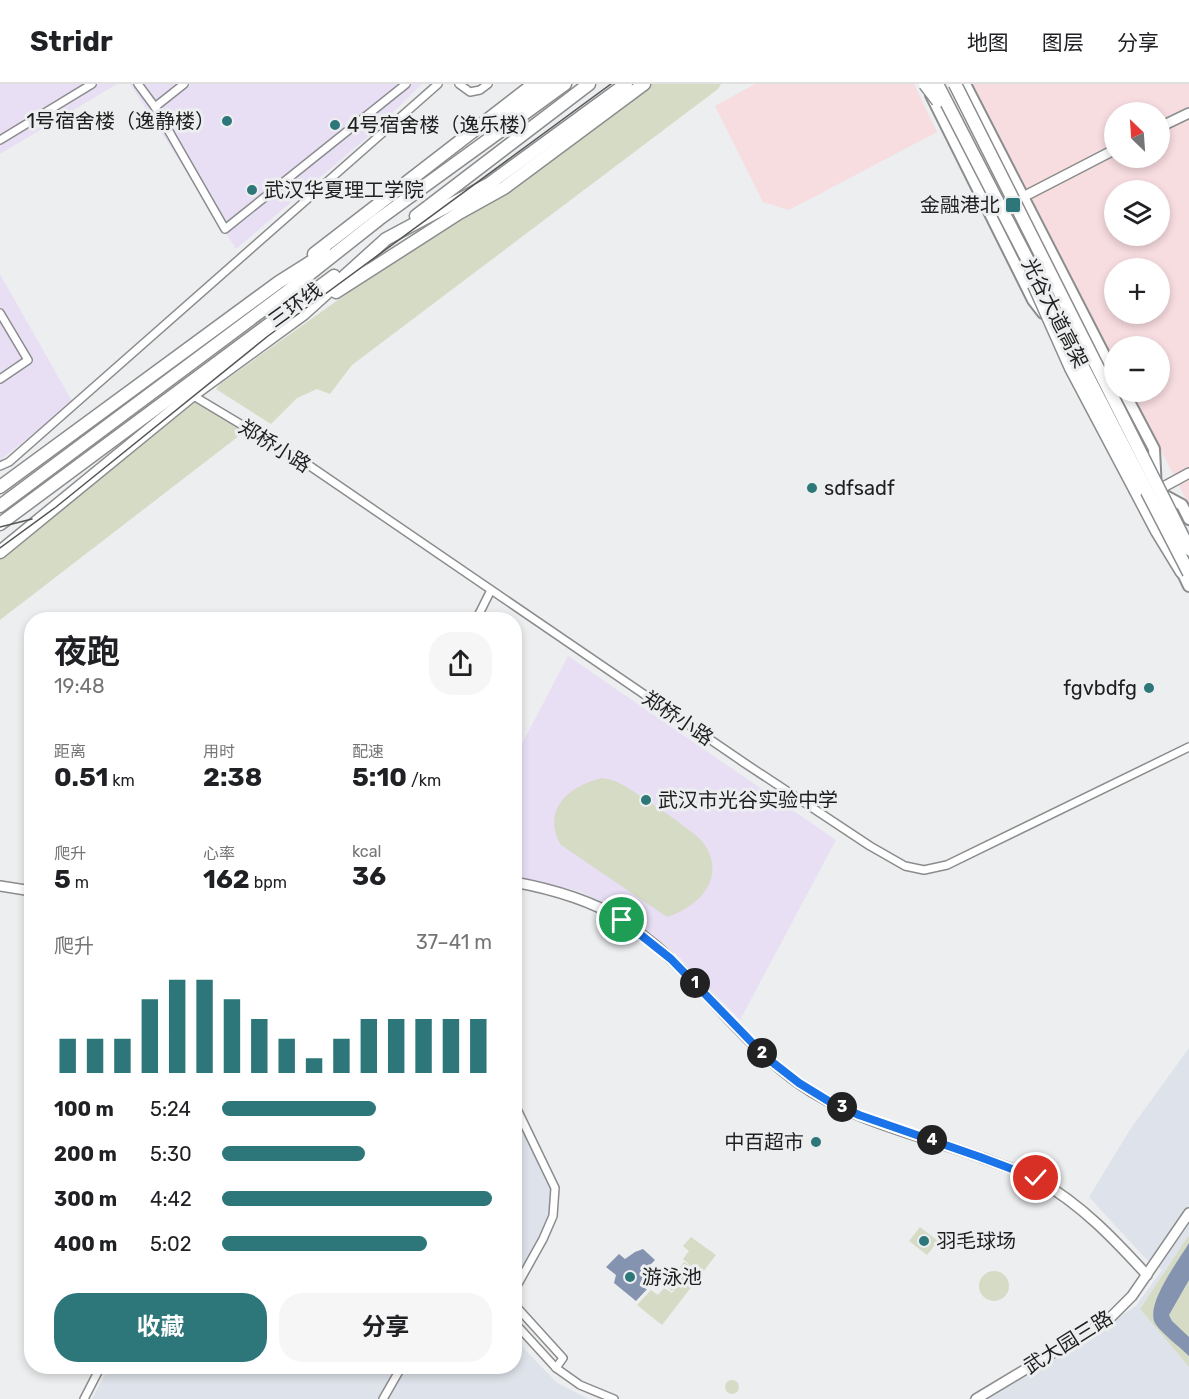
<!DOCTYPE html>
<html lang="zh">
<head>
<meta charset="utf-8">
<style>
	:root { --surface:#fff; --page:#f6f6f6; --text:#202124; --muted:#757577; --line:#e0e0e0; --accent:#2d777a }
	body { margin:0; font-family:Rubik,"Noto Sans SC",sans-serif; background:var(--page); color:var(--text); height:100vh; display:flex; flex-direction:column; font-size:22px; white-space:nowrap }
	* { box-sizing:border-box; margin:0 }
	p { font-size:20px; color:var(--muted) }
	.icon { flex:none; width:33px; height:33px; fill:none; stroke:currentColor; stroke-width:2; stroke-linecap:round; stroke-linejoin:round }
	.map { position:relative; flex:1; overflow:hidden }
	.panel { position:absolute; left:24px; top:528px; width:498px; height:762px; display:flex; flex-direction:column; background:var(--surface); border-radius:24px; box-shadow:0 3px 9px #0003 }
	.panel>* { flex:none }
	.needle { width:39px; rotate:335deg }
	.buttons { position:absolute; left:1104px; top:18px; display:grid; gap:12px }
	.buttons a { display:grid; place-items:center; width:66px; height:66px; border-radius:50%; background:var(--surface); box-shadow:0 3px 9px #0003; font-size:30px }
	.pin { position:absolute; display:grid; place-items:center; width:51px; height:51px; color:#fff; margin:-26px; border:3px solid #fff; border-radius:50%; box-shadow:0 2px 6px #0007 }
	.km { position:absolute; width:30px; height:30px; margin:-15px; border-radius:50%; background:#222; color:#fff; font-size:16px; line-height:30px; text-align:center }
	.round { display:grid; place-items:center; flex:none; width:63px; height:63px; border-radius:24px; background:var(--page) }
	.overview { display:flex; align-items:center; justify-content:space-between; height:102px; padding:0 30px }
	h1 { font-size:33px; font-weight:700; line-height:45px }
	.stats { display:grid; grid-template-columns:repeat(3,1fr); gap:9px; height:102px; padding:6px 30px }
	.stats div { display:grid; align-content:center }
	.stats b { font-size:26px; font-weight:700 }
	.stats small { font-size:16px; font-weight:400 }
	.stats p { font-size:16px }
	.chart { height:168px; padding:12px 30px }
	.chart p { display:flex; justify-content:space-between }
	.chart svg { width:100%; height:108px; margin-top:6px; stroke:var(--accent); stroke-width:6 }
	.cta { display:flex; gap:12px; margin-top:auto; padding:12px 30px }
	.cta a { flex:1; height:69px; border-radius:24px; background:var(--accent); color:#fff; font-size:24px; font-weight:700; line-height:69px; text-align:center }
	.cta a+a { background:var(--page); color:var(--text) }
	ul { padding:0 30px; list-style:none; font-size:20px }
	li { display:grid; grid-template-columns:96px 72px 1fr; align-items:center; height:45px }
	li i { height:15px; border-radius:8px; background:var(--accent) }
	header { display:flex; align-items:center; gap:36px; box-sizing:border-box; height:84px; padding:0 30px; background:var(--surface); border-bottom:2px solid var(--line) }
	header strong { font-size:28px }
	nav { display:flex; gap:33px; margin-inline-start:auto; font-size:21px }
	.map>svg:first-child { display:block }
	.commercial { fill:#f7dce0; fill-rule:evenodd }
	.built { fill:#dee3eb }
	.education { fill:#e8dff5 }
	.green { fill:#d6dbc6 }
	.water { fill:#8493b0 }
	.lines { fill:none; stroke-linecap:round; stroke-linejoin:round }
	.minor-casing { stroke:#8b8c8d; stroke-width:10 }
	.tertiary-casing { stroke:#8b8c8d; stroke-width:12 }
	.primary-casing { stroke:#8b8c8d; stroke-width:14 }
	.trunk-casing { stroke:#8b8c8d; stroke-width:15 }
	.minor { stroke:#fff; stroke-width:7 }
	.tertiary { stroke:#fff; stroke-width:9 }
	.primary { stroke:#fff; stroke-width:10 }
	.trunk { stroke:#fff; stroke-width:12 }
	.tram { stroke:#545555; stroke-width:1.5 }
	.trunk-bridge-casing { stroke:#8b8c8d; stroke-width:15; stroke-linecap:butt }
	.trunk-bridge { stroke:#fff; stroke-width:12 }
	.route-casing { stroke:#fff; stroke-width:12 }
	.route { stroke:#1a73e8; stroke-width:8 }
	.poi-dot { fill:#2d777a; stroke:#edeeef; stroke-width:2 }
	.labels { text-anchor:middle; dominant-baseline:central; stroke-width:6; stroke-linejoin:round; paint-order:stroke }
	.poi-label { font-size:20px; fill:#1f1f1f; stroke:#edeeef; text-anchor:start }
	.street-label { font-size:20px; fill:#1f1f1f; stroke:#edeeef }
</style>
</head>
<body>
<header>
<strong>Stridr</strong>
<nav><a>地图</a><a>图层</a><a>分享</a></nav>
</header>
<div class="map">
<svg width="1189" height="1315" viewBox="0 0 1189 1315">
	<rect width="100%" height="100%" fill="#edeeef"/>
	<g class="commercial">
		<polygon points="755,0 914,0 937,48 789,126 763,118 715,22"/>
		<path d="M973,0H1189V421L1131,308H1160V262H1114V276ZM1114,28H1160V74H1114ZM1114,106H1160V152H1114ZM1114,184H1160V230H1114Z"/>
	</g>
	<g class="built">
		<polygon points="1189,964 1189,1151 1140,1225 1189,1283 1189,1315 987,1315 1136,1222 1162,1186 1146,1175 1089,1113 1131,1044"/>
		<polygon points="515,1020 555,1104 550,1131 515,1197"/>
		<polygon points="515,1255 556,1298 588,1315 92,1315 109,1283 514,1282"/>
	</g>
	<g class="education">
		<polygon points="0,0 117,0 0,70"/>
		<polygon points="130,0 422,0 370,51 236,165"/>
		<polygon points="0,190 73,319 0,376"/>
		<polygon points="568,572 836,756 740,936 676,870 625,830 579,807 515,792 514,675"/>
	</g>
	<g class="green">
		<polygon points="652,0 721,0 718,5 352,281 330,310 317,305 297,314 271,340 216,305 220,300 390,179 487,120"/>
		<polygon points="196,317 244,348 0,536 0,463"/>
		<path d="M602,694C607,695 614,696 619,699C632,705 695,748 702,757C728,791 702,822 667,833L561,761C541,725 569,702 602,694Z"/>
		<polygon points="920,1143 938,1157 927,1171 909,1157"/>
		<polygon points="1189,1151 1189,1283 1140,1225"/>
		<polygon points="691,1153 716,1171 662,1241 637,1221 651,1206 658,1211 664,1204 672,1209 681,1197 672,1207 665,1202 684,1178 692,1183 683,1175 689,1167 683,1162"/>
		<circle cx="994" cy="1202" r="15"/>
		<circle cx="732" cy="1303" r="7"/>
	</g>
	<g class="water">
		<path d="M1189,1159V1196L1169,1231L1172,1237L1189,1253V1272C1181,1264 1160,1248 1155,1239C1145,1220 1179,1176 1189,1159Z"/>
		<polygon points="643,1165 655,1176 644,1187 647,1190 643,1196 650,1202 636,1217 614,1199 616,1191 606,1183 619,1170 625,1175 635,1168"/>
	</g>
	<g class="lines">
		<g class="minor-casing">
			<g id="minor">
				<polyline points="138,0 155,23 184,0"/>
				<polyline points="459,0 470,8 480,6 488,0"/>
				<polyline points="155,23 225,145 406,0"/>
				<polyline points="0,56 92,0"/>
				<polyline points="0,229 28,276 0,295"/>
				<polyline points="192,311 307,380 743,678 870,762 905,782 924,786 947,781 1189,663"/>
				<polyline points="0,382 9,378 438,0"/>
				<polyline points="476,536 491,506"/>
				<polyline points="514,1019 555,1104 553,1132 543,1155 514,1207"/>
				<polyline points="514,1220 563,1274 556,1284"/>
				<polyline points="514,1238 556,1284 580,1301 614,1315"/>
				<polyline points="84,1315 101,1282"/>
				<polyline points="383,1315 402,1282"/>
			</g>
		</g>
		<g class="tertiary-casing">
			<g id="tertiary">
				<polyline points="1160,43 1189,29"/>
				<polyline points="1023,113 1114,66"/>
				<polyline points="1156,407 1189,389"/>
				<path d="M514,798C552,805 588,815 621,835C633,842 643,852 654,860C705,903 744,960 798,999C856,1040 930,1053 996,1079C1009,1084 1025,1088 1038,1096C1081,1120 1114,1155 1147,1191"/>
				<polyline points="0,802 32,807"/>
				<polyline points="976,1315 1109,1235 1132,1212 1189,1129"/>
			</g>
		</g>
		<g class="primary-casing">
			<g id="primary">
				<polyline points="965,0 1114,290"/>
				<polyline points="931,11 1033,216 1043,229"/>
				<polyline points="1124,308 1154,365 1156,407 1182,421 1189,435"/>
				<polyline points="1179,481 1189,502"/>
			</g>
		</g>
		<g class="trunk-casing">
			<g id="trunk">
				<polyline points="507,33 550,0"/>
				<polyline points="416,132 589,0"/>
				<polyline points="314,170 534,0"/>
				<polyline points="336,208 459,129 504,104 644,0"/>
				<polyline points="0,403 279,198 325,169"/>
				<polyline points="1136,407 1157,447 1182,488"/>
				<polyline points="0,422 288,207 379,135 565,0"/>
				<polyline points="0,440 334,192"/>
				<polyline points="0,468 192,311 303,230 386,155 489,100 626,0"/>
			</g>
		</g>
		<use href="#minor" class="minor"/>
		<use href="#tertiary" class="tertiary"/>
		<use href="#primary" class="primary"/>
		<use href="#trunk" class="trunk"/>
		<g class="tram">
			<polyline points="0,443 32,435"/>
			<polyline points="0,464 56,423 268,252 611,0"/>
		</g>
		<g class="trunk-bridge-casing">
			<g id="trunk-bridge">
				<polyline points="925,0 938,17"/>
				<polyline points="937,0 1189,489"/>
				<polyline points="955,0 1189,465"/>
				<polyline points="1034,201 1071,284 1136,407"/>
			</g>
		</g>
		<use href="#trunk-bridge" class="trunk-bridge"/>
	</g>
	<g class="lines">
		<g class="route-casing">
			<polyline id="route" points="622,836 671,875 767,974 799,999 830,1018 859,1031 980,1073 1036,1094"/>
		</g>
		<use href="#route" class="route"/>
	</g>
	<g class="poi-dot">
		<circle cx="227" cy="37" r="6"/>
		<circle cx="335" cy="41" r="6"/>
		<circle cx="252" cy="106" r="6"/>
		<rect x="1005" y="113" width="16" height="16" rx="3"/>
		<circle cx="812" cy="404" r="6"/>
		<circle cx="1149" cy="604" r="6"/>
		<circle cx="646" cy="716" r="6"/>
		<circle cx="816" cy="1058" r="6"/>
		<circle cx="924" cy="1157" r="6"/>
		<circle cx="630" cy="1193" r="6"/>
	</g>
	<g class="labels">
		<g class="poi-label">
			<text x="215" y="37" text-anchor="end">1号宿舍楼（逸静楼）</text>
			<text x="347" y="41">4号宿舍楼（逸乐楼）</text>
			<text x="264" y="106">武汉华夏理工学院</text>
			<text x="1000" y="121" text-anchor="end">金融港北</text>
			<text x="824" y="404">sdfsadf</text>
			<text x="1137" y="604" text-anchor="end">fgvbdfg</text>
			<text x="658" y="716">武汉市光谷实验中学</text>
			<text x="804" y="1058" text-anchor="end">中百超市</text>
			<text x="936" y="1157">羽毛球场</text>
			<text x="642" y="1193">游泳池</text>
		</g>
		<g class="street-label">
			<text transform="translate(295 221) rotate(-36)">三环线</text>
			<text transform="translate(1055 229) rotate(63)">光谷大道高架</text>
			<text transform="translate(275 362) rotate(32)">郑桥小路</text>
			<text transform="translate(678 634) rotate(34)">郑桥小路</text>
			<text transform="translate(1068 1258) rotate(-32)">武大园三路</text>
		</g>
	</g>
</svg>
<div class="buttons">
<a><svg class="needle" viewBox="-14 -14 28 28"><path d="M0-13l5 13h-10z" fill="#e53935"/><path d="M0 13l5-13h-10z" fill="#757577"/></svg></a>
<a><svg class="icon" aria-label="layers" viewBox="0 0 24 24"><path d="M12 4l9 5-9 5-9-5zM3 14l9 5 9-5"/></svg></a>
<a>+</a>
<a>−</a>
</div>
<div class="pin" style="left:622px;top:836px;background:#1e9e55"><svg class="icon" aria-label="arrive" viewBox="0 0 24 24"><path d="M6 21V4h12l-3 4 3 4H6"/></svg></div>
<div class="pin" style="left:1036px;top:1094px;background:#d93025"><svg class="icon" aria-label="check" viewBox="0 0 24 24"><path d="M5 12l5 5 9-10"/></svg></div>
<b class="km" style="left:695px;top:899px">1</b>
<b class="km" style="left:762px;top:969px">2</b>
<b class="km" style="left:842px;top:1023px">3</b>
<b class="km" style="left:932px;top:1056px">4</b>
<section class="panel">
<div class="overview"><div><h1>夜跑</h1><p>19:48</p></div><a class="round"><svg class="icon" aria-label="share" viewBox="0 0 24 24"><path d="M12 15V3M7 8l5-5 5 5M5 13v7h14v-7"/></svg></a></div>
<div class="stats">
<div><p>距离</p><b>0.51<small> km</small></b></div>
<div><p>用时</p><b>2:38</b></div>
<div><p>配速</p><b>5:10<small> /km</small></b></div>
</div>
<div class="stats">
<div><p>爬升</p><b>5<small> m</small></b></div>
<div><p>心率</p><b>162<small> bpm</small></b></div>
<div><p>kcal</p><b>36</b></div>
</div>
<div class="chart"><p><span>爬升</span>37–41 m</p>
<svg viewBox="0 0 160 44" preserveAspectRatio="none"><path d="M5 44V30M15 44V30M25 44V30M35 44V14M45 44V6M55 44V6M65 44V14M75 44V22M85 44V30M95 44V38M105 44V30M115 44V22M125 44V22M135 44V22M145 44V22M155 44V22"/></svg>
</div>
<ul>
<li><b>100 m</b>5:24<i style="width:57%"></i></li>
<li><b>200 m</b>5:30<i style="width:53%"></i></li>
<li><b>300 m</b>4:42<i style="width:100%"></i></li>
<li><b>400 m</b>5:02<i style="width:76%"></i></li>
</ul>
<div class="cta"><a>收藏</a><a>分享</a></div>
</section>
</div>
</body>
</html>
